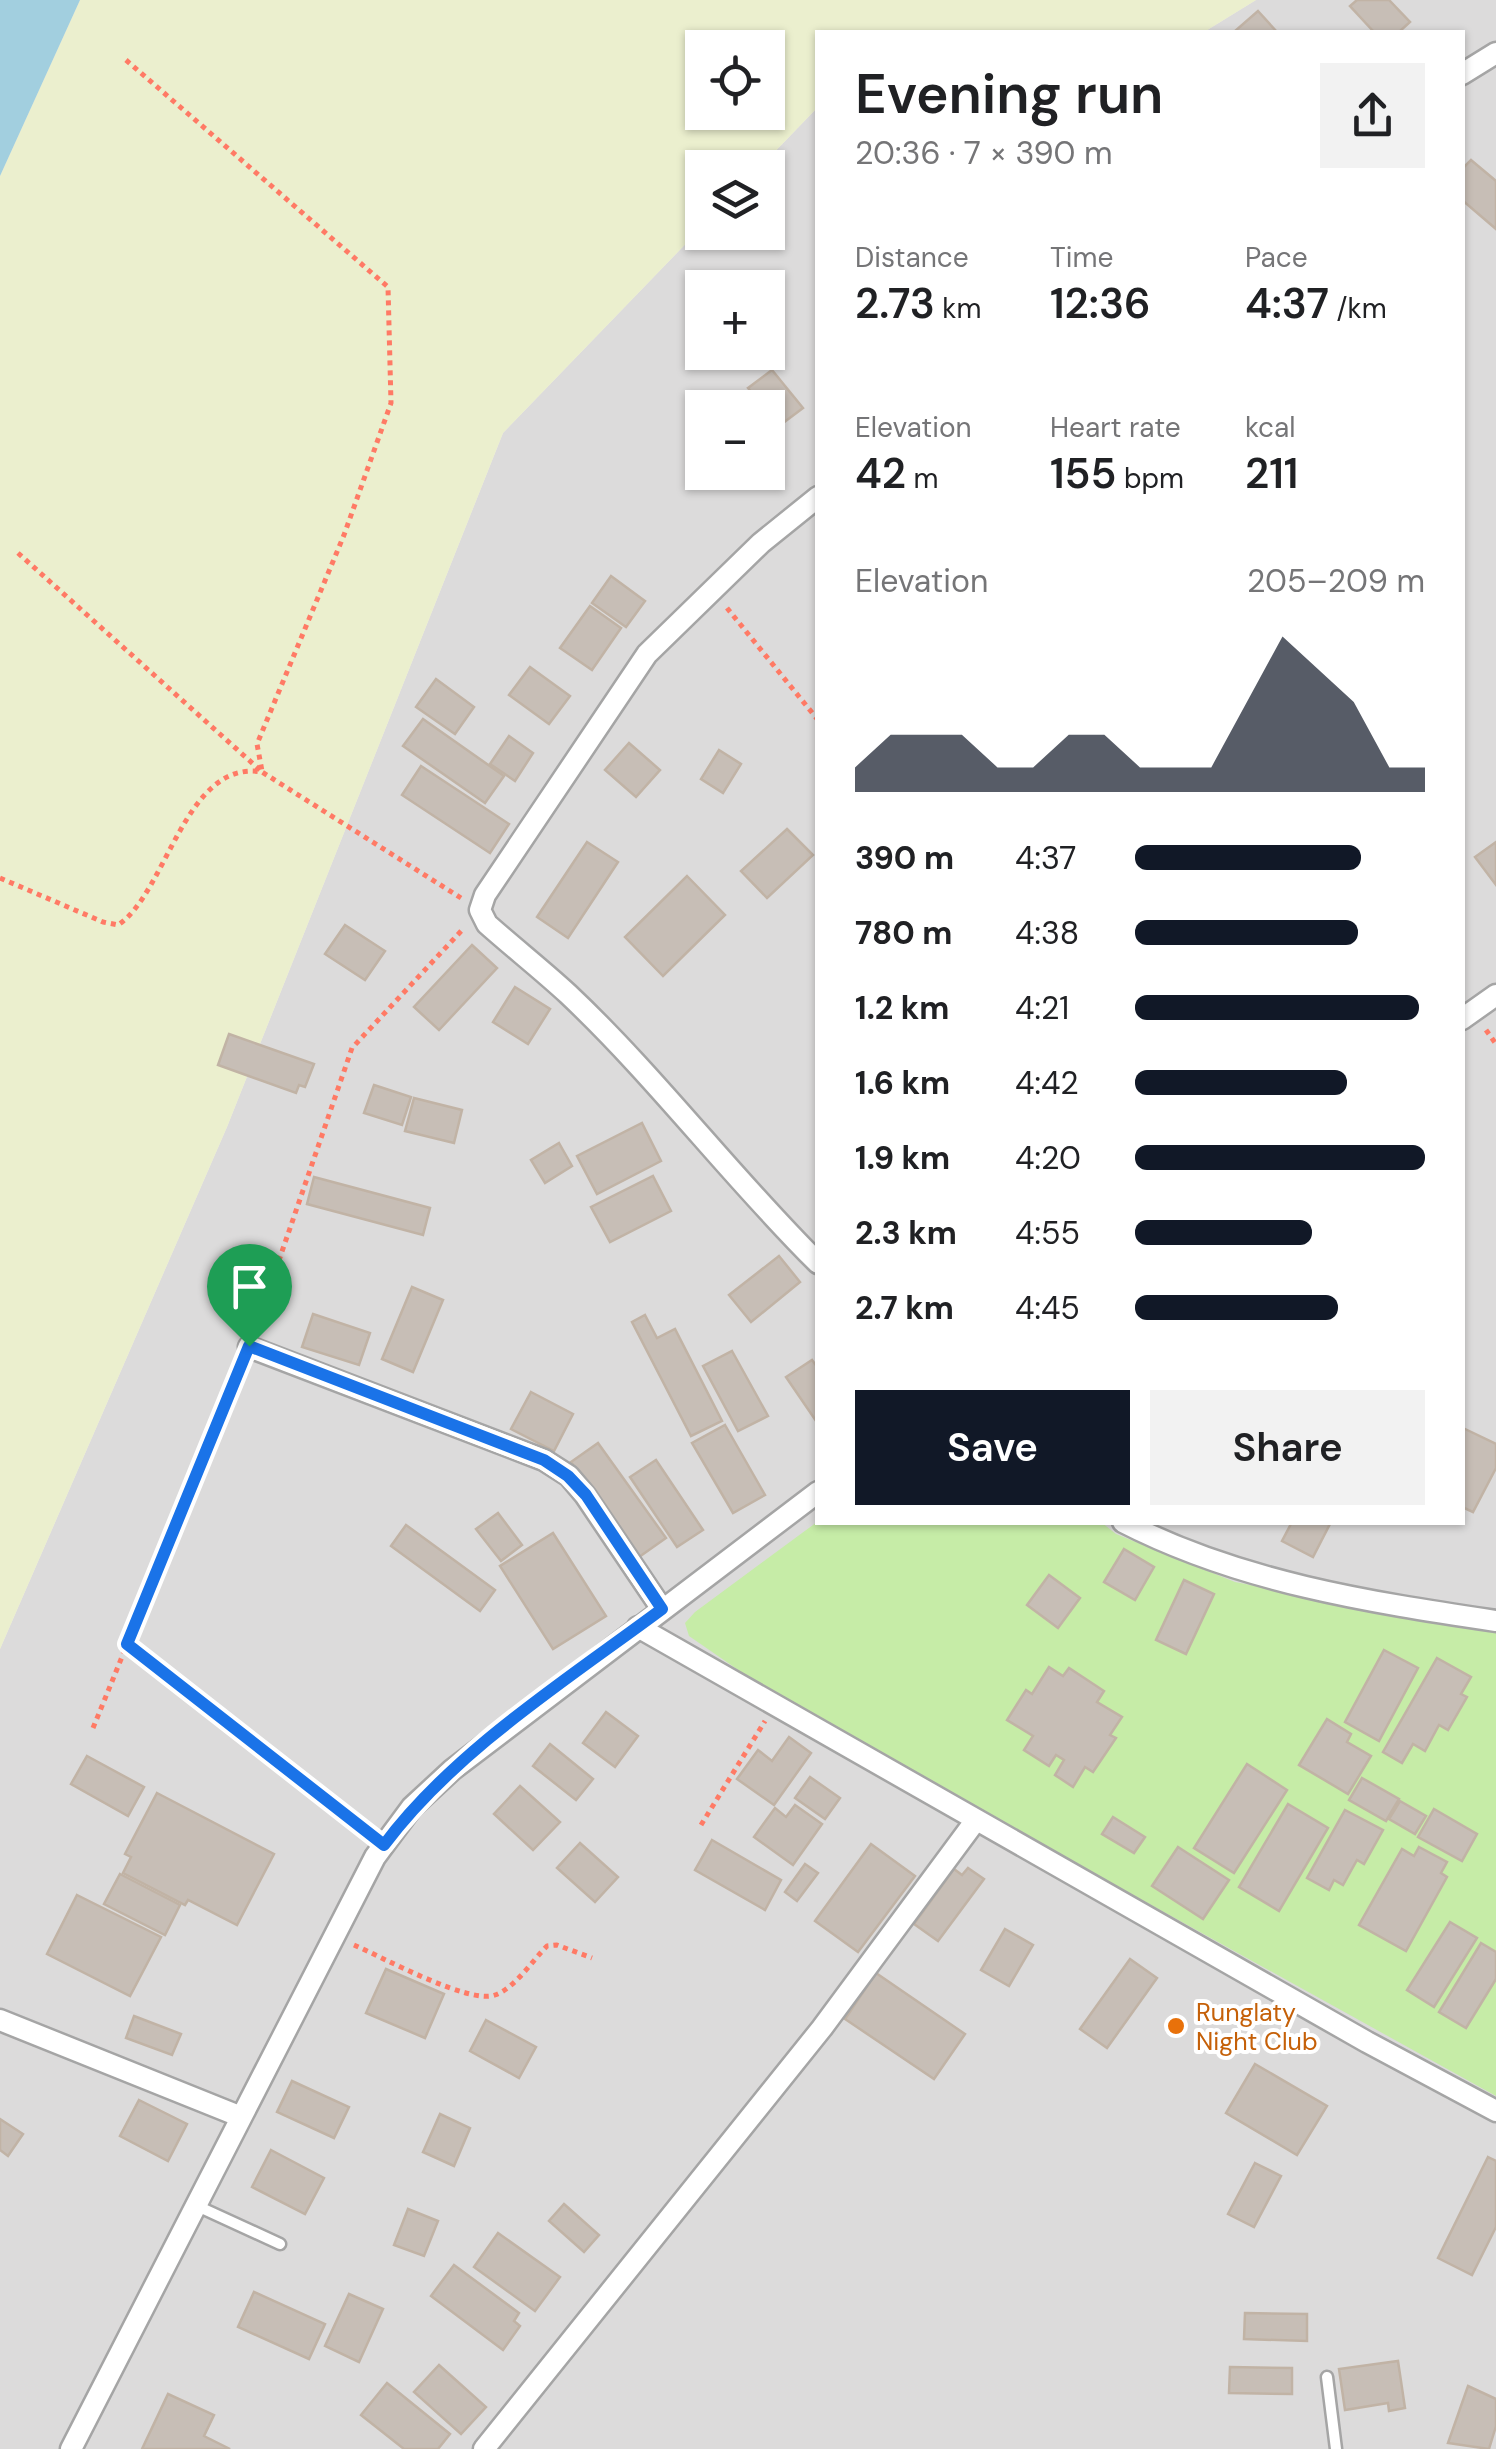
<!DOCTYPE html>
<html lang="en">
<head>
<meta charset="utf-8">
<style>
	:root { --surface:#fff; --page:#f2f2f2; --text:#202124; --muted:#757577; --accent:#111827 }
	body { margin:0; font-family:"DM Sans",sans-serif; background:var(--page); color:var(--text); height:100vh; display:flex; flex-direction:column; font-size:38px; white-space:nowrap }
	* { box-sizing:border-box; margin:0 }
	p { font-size:32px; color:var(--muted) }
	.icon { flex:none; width:55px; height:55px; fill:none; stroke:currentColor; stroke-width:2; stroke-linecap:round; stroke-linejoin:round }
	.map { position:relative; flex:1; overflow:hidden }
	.panel { position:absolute; left:815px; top:30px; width:650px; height:1495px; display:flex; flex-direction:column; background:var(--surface); border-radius:0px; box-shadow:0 2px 8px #0004 }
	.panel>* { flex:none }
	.tools { position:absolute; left:685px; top:30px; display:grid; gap:20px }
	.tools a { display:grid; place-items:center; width:100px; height:100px; border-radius:0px; background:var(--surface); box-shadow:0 2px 8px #0004; font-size:50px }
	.pin { position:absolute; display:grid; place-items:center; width:85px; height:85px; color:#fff; margin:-102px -42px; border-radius:50% 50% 50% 0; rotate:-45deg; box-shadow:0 0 10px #0007 }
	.pin .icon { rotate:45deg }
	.round { display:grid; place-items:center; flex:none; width:105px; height:105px; border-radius:0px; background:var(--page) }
	.summary { display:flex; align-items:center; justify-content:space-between; height:170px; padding:0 40px }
	h1 { font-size:55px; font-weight:600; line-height:75px }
	.metrics { display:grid; grid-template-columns:repeat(3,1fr); gap:15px; height:170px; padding:10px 40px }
	.metrics div { display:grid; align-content:center }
	.metrics b { font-size:42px; font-weight:600 }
	.metrics small { font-size:28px; font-weight:400 }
	.metrics p { font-size:28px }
	.chart { height:280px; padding:20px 40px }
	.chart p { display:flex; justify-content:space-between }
	.chart svg { width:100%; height:180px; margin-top:10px; fill:var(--accent); opacity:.7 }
	.button { display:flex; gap:20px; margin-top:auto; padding:20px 40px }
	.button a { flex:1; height:115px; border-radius:0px; background:var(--accent); color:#fff; font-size:40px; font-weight:600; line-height:115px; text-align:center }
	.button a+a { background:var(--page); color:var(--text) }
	ul { padding:0 40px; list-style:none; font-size:32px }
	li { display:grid; grid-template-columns:160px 120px 1fr; align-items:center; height:75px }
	li i { height:25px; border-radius:12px; background:var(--accent) }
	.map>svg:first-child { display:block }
	.residential { fill:#dcdbdb; fill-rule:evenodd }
	.farmland { fill:#ebefce; fill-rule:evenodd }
	.grass { fill:#c6eca7 }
	.water { fill:#a2cfdf }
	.building { fill:#c7beb6; stroke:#c1b3a5; stroke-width:2.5 }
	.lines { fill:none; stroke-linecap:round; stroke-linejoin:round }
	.service-casing { stroke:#a5a5a5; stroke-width:15 }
	.minor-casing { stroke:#a5a5a5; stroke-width:25 }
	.path { stroke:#ff7a65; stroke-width:5; stroke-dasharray:5 5; stroke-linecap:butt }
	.service { stroke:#fff; stroke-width:10 }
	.minor { stroke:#fff; stroke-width:20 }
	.route-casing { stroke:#fff; stroke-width:20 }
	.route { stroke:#1a73e8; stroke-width:12 }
	.food-dot { fill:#e8710a; stroke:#fff; stroke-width:4 }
	.labels { text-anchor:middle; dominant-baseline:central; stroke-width:8; stroke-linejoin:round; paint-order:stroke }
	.food-label { font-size:25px; fill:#c56008; stroke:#fff; text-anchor:start }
</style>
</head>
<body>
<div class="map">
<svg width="1496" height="2449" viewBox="0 0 1496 2449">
	<rect width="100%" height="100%" fill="#efece3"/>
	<path class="residential" d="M1256,0H1496V2449H0V1649L227,1127L503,433L702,227V232H768V168L760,167L817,108L818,1522H1462V32H1204ZM702,288H768V352H702ZM702,408H768V472H702Z"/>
	<path class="farmland" d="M80,0H1256L1204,32H818L817,108L760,167L702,168V227L503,433L227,1127L0,1649V176ZM702,48H768V112H702Z"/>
	<polygon class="grass" points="817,1522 1101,1522 1116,1534 1235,1582 1496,1633 1496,2096 783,1701 689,1636 685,1623 695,1612"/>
	<polygon class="water" points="0,0 80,0 0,176"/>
	<g class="building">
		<polygon points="1357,0 1389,0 1410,22 1399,32 1374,32 1350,6"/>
		<polygon points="1258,11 1277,32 1236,32 1235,31"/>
		<polygon points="1471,160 1496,181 1496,229 1462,200 1462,169"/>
		<polygon points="772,370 803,408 779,426 748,388"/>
		<polygon points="611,576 645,601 626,627 592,603"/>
		<polygon points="590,606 621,628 592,670 560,648"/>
		<polygon points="530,667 570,696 549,724 509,695"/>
		<polygon points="436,679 474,707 455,734 416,707"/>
		<polygon points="423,719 504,776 485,803 403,746"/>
		<polygon points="509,736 533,753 515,781 490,764"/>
		<polygon points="629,743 660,770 636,797 605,770"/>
		<polygon points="719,750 741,764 723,793 701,779"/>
		<polygon points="421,766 509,824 490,853 402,795"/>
		<polygon points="787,829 813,855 767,898 741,871"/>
		<polygon points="587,842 618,862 568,938 537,917"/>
		<polygon points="1496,842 1496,885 1475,857"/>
		<polygon points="687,876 725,915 663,976 625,937"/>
		<polygon points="345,925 385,951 365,980 325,954"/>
		<polygon points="472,945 497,968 439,1030 414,1007"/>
		<polygon points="515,987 550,1009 528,1044 493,1022"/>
		<polygon points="229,1034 314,1064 305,1087 299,1085 296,1093 218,1065"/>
		<polygon points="374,1085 411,1097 402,1125 364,1113"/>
		<polygon points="414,1098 462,1110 454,1143 405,1131"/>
		<polygon points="642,1123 661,1161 597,1194 577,1156"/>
		<polygon points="559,1143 572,1166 545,1183 531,1160"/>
		<polygon points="653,1176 671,1211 610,1242 591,1207"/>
		<polygon points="314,1177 430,1208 423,1235 307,1204"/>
		<polygon points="779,1256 800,1282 751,1322 729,1295"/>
		<polygon points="412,1287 443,1300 413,1372 382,1359"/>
		<polygon points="313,1314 370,1333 359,1365 302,1347"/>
		<polygon points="645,1315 657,1338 675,1329 722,1421 691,1436 632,1322"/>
		<polygon points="732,1351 768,1416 738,1431 703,1366"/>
		<polygon points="812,1360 818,1368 816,1421 786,1377"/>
		<polygon points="531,1392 573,1414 554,1451 511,1429"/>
		<polygon points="725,1425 765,1495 733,1513 692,1443"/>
		<polygon points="1463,1428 1496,1444 1496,1468 1473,1512 1462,1507"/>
		<polygon points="598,1443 666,1538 639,1557 571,1462"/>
		<polygon points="656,1460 703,1530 677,1547 630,1477"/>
		<polygon points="498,1513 522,1545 501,1561 476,1529"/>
		<polygon points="1292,1522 1331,1522 1313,1557 1282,1541"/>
		<polygon points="406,1525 495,1590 480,1611 391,1546"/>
		<polygon points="553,1533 606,1616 553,1649 500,1566"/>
		<polygon points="1124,1549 1154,1567 1135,1600 1104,1582"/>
		<polygon points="1049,1575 1080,1598 1058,1628 1027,1605"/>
		<polygon points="1184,1580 1214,1594 1186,1654 1156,1640"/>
		<polygon points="1384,1650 1418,1668 1379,1741 1345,1722"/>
		<polygon points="1437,1658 1471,1677 1461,1694 1467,1697 1448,1730 1439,1725 1425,1751 1413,1744 1402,1763 1383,1752"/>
		<polygon points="1049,1667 1063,1676 1069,1668 1104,1691 1097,1702 1122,1717 1110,1735 1116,1738 1093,1772 1085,1767 1073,1787 1055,1775 1064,1760 1056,1755 1049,1766 1024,1750 1033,1736 1007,1720 1026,1690 1032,1694"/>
		<polygon points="606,1712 638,1736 615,1767 583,1743"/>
		<polygon points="1327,1719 1351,1734 1347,1742 1371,1756 1348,1794 1299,1765"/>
		<polygon points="789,1737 811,1753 774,1805 737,1779 758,1750 772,1761"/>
		<polygon points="550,1744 593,1779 576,1800 533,1766"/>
		<polygon points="87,1756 144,1787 128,1816 71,1784"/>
		<polygon points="1247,1764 1287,1790 1234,1873 1194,1848"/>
		<polygon points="810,1777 840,1798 825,1819 795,1798"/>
		<polygon points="1362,1778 1399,1799 1386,1821 1349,1800"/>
		<polygon points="520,1786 560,1822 533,1850 494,1814"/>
		<polygon points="157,1793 274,1854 237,1925 188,1900 185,1905 123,1873 131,1857 125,1854"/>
		<polygon points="1400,1801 1426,1816 1415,1834 1389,1819"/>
		<polygon points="1288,1804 1328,1828 1279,1911 1239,1887"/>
		<polygon points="795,1805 822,1824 793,1865 754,1837 775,1808 786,1817"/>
		<polygon points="1434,1809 1477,1834 1462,1861 1418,1837"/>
		<polygon points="1345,1810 1383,1830 1364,1864 1357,1860 1343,1885 1334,1880 1329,1890 1307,1878"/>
		<polygon points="1113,1817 1145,1837 1134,1853 1102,1834"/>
		<polygon points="712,1840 781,1880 765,1910 695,1870"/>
		<polygon points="580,1843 618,1877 595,1902 557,1868"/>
		<polygon points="871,1844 915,1876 858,1952 815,1921"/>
		<polygon points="1178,1847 1229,1880 1203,1919 1152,1886"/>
		<polygon points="1419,1847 1447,1862 1441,1873 1447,1877 1406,1951 1359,1925 1402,1849 1414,1856"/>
		<polygon points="805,1864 818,1873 797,1901 785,1892"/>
		<polygon points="968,1868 984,1879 938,1941 914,1924 954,1869 962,1875"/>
		<polygon points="120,1874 180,1905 165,1935 104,1904"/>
		<polygon points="77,1895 161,1937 130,1996 47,1954"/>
		<polygon points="1450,1922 1477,1938 1434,2007 1407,1990"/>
		<polygon points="1005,1929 1033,1945 1009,1986 981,1970"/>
		<polygon points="1481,1943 1496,1952 1496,1979 1466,2028 1439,2012"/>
		<polygon points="1130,1959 1157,1978 1107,2048 1080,2029"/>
		<polygon points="386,1969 444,1994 425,2038 366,2013"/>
		<polygon points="876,1973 965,2034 934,2079 845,2019"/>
		<polygon points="134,2016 181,2034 172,2055 126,2038"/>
		<polygon points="486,2020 536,2047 519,2078 470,2051"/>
		<polygon points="1255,2064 1327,2106 1297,2155 1226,2113"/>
		<polygon points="292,2081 349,2107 334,2138 277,2112"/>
		<polygon points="139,2100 187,2124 168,2161 120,2136"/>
		<polygon points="440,2114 470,2128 454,2166 423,2152"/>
		<polygon points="0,2119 23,2134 8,2156 0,2150"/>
		<polygon points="271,2150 324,2178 305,2214 252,2187"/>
		<polygon points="1488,2157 1496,2161 1496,2227 1472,2275 1438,2258"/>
		<polygon points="1255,2163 1281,2176 1254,2227 1228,2214"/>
		<polygon points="564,2204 599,2235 584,2252 549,2221"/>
		<polygon points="408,2209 438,2221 424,2256 394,2245"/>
		<polygon points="498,2233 560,2277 535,2311 474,2267"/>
		<polygon points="454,2265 519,2313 514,2321 520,2326 503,2350 431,2296"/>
		<polygon points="254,2292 325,2324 309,2359 238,2327"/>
		<polygon points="349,2294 383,2309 359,2362 325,2346"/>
		<polygon points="1245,2313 1307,2314 1307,2341 1244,2339"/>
		<polygon points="1398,2361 1405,2408 1389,2411 1388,2403 1345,2410 1339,2369"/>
		<polygon points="439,2365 486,2407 461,2434 414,2392"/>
		<polygon points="1230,2367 1292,2368 1292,2394 1229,2393"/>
		<polygon points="387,2383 450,2434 438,2449 404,2449 361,2415"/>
		<polygon points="1468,2386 1496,2399 1496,2426 1489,2449 1448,2443"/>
		<polygon points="168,2394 214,2415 204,2436 230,2449 142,2449"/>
	</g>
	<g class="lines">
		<g class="service-casing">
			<g id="service">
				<polyline points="195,2205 280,2244"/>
				<polyline points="1327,2377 1336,2449"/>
			</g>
		</g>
		<g class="minor-casing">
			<g id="minor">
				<polyline points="1462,74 1496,53"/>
				<path d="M818,497L761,543L647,654L485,895L480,910L487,924C514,948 542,970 568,994C657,1078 731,1177 818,1263"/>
				<polyline points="1462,1019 1496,995"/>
				<polyline points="249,1347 544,1460 569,1476 585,1495 662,1609"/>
				<path d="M1123,1522C1240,1582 1368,1602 1496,1621"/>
				<polyline points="638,1627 1367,2042 1496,2111"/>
				<polyline points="0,2020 239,2116"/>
				<polyline points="71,2449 375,1857 412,1807 452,1770 818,1492"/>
				<polyline points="484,2449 822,2028 976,1820"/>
			</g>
		</g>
		<g class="path">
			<polyline points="126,60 388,287 391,403 344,535 257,744 262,771"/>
			<polyline points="18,553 260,770"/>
			<polyline points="727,608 818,720"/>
			<path d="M0,878L103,922L118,925C167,893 185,759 262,772L461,898"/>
			<polyline points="1486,1030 1496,1044"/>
			<polyline points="256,1327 352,1048 464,928"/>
			<polyline points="127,1644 369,1833"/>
			<polyline points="93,1728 241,1365"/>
			<polyline points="701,1825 765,1721"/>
			<path d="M354,1945C382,1957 470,2005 495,1995C515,1988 532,1961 547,1946L557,1945L592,1958"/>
		</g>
		<use href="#service" class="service"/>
		<use href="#minor" class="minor"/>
	</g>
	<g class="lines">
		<g class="route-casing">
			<path id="route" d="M249,1346L544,1460L568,1476L586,1495L662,1609C568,1679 454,1751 384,1845L127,1644Z"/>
		</g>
		<use href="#route" class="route"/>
	</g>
	<circle class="food-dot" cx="1176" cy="2026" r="10"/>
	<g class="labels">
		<g class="food-label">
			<text x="1196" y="2012">Runglaty<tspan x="1196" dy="29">Night Club</tspan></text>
		</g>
	</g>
</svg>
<div class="tools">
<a><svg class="icon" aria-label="locate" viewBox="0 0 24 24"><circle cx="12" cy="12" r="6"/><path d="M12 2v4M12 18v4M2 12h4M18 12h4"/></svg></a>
<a><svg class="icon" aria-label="layers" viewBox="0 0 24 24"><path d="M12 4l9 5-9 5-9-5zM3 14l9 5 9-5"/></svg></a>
<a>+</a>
<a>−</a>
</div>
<div class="pin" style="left:249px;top:1346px;background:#1e9e55"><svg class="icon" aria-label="arrive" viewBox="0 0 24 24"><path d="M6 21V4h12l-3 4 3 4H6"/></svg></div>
<section class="panel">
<div class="summary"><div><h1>Evening run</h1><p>20:36 · 7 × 390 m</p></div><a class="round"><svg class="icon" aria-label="share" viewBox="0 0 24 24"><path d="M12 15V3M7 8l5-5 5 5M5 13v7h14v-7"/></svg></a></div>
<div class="metrics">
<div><p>Distance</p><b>2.73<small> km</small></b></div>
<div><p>Time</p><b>12:36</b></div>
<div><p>Pace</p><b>4:37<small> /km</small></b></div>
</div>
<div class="metrics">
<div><p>Elevation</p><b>42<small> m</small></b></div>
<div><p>Heart rate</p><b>155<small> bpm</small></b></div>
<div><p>kcal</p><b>211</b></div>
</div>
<div class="chart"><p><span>Elevation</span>205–209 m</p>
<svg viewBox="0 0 160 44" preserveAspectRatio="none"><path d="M0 44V38L10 30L20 30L30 30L40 38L50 38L60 30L70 30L80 38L90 38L100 38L110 22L120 6L130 14L140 22L150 38L160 38V44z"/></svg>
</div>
<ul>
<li><b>390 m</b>4:37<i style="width:78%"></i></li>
<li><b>780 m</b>4:38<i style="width:77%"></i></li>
<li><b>1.2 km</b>4:21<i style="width:98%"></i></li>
<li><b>1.6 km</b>4:42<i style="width:73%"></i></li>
<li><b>1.9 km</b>4:20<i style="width:100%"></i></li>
<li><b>2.3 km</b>4:55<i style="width:61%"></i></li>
<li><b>2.7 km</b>4:45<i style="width:70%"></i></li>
</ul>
<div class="button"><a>Save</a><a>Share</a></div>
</section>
</div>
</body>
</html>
